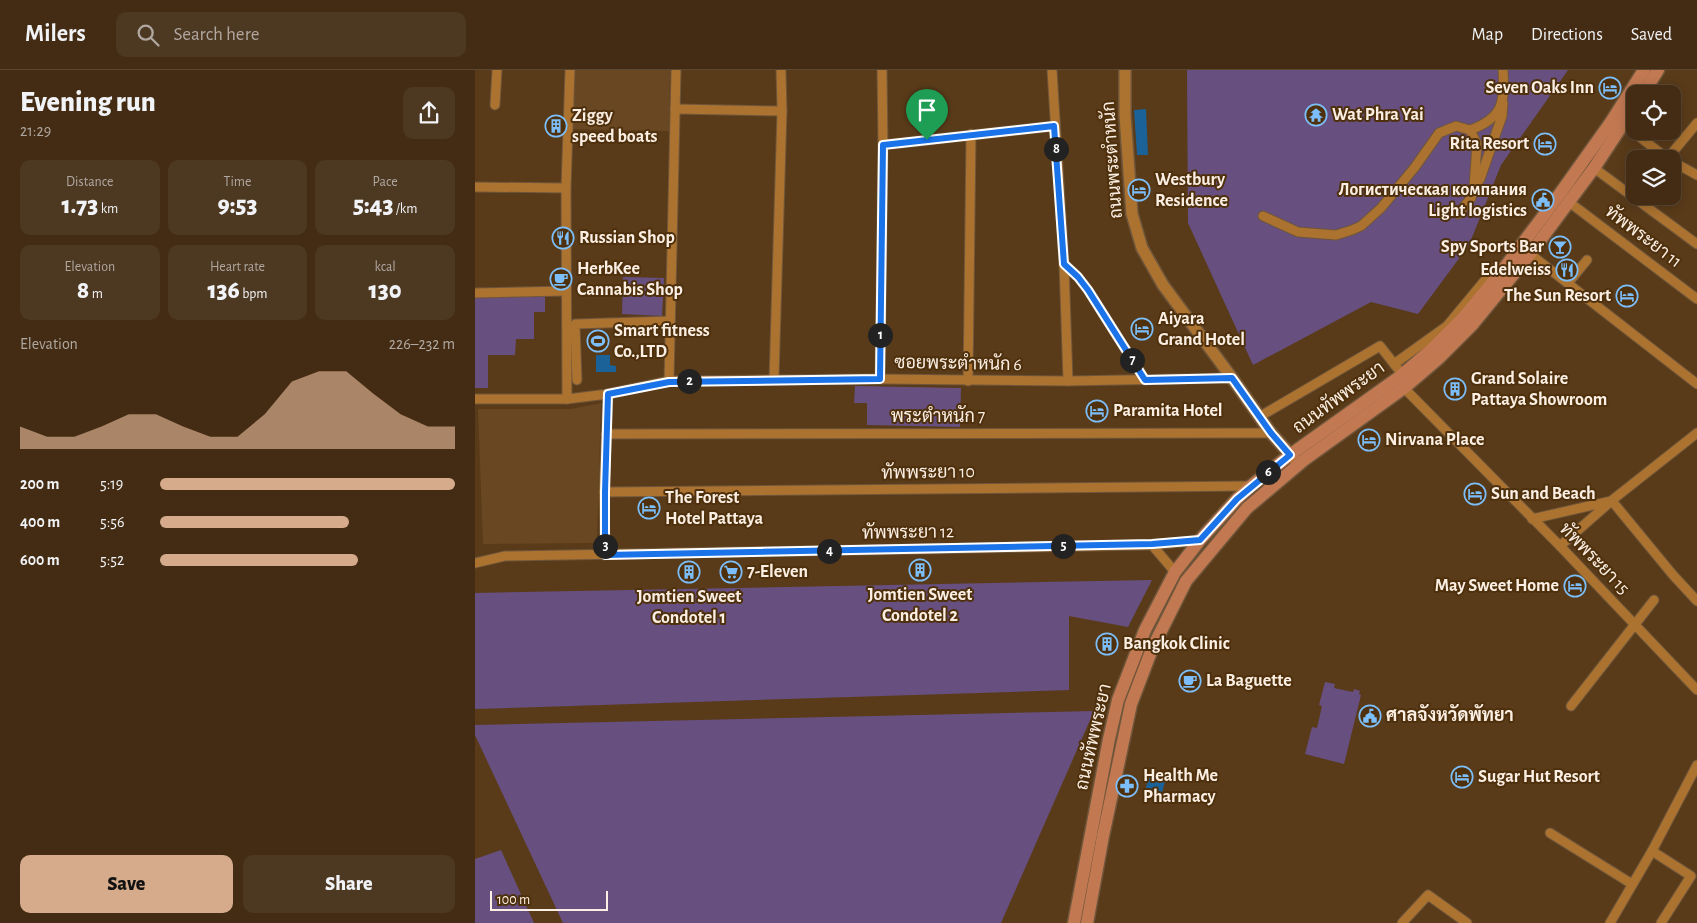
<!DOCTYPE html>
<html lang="en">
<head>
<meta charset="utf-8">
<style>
	:root { --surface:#432c13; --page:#4d3821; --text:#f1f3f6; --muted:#afa7a0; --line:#5b4833; --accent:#d6ab8b }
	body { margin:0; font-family:"Alegreya Sans",Sarabun,sans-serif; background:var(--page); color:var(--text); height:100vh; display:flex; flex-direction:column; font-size:19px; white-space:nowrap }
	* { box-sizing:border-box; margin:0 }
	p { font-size:16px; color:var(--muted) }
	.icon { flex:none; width:28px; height:28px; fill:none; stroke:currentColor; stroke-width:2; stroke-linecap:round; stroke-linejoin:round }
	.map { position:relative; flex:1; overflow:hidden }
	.sheet { display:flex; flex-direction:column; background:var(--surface); width:475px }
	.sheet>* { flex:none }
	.controls { position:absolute; left:1151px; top:15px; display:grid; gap:10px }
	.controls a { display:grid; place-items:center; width:55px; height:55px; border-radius:10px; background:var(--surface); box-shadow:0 2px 12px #0003,0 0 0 1px var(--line); font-size:25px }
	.scale { position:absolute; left:15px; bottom:12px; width:118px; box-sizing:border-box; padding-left:5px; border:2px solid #fbeee2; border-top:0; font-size:14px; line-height:18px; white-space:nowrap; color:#fbeee2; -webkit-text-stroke:4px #4e300d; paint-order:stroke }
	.pin { position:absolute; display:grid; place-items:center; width:42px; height:42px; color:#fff; margin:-51px -21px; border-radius:50% 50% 50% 0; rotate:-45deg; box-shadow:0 0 5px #0007 }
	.pin .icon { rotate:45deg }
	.km { position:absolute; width:25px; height:25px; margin:-12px; border-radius:50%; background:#222; color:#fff; font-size:14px; line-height:25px; text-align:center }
	.round { display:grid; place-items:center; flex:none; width:52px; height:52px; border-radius:10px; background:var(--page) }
	.headline { display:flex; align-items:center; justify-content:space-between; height:85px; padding:0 20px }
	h1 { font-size:28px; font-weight:800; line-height:38px }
	.metrics { display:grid; grid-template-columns:repeat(3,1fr); gap:8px; height:85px; padding:5px 20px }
	.metrics div { display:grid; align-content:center; border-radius:10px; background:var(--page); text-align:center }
	.metrics b { font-size:25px; font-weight:800 }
	.metrics small { font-size:14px; font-weight:400 }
	.metrics p { font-size:14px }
	.chart { height:140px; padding:10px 20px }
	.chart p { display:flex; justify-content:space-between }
	.chart svg { width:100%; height:90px; margin-top:5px; fill:var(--accent); opacity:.7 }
	.primary-button { display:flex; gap:10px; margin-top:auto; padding:10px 20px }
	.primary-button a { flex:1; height:58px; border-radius:10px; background:var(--accent); color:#111; font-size:20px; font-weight:800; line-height:58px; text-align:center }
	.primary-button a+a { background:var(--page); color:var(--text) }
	ul { padding:0 20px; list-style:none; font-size:16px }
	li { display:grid; grid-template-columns:80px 60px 1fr; align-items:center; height:38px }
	li i { height:12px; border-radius:6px; background:var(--accent) }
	header { display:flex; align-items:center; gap:30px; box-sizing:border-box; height:70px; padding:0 25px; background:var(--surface); border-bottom:1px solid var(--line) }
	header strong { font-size:24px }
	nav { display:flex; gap:28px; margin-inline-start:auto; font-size:18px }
	.search { width:350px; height:45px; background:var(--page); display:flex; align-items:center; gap:12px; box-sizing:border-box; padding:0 18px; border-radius:10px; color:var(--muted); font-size:19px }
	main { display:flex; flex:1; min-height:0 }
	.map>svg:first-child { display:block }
	.built { fill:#694722 }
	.green { fill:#674f80 }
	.water { fill:#1b6298 }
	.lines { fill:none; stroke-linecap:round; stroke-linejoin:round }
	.minor-casing { stroke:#6f563b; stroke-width:11 }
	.tertiary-casing { stroke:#6f563b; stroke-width:14 }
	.secondary-casing { stroke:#6f563b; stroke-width:15 }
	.minor { stroke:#ab7230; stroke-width:9 }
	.tertiary { stroke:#ab7230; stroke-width:11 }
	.secondary { stroke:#c27952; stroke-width:12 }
	.route-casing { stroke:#fff; stroke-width:10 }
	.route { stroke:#1a73e8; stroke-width:6 }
	.labels { text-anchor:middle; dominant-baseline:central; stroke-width:4; stroke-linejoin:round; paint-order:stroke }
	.poi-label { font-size:18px; font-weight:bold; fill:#fbeee2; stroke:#4e300d; text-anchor:start }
	.street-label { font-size:18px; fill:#fbeee2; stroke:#4e300d }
</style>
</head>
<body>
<header>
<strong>Milers</strong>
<div class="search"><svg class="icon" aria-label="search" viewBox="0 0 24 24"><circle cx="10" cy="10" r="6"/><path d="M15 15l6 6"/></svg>Search here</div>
<nav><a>Map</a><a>Directions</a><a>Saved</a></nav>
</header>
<main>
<section class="sheet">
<div class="headline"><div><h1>Evening run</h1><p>21:29</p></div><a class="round"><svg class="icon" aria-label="share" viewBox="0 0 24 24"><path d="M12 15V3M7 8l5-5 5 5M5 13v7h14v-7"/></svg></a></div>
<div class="metrics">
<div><p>Distance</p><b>1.73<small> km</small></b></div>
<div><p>Time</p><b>9:53</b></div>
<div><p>Pace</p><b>5:43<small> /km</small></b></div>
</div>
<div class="metrics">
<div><p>Elevation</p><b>8<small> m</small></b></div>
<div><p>Heart rate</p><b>136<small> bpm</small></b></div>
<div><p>kcal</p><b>130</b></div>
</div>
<div class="chart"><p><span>Elevation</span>226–232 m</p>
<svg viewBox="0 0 160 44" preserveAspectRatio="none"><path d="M0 44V33L10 38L20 38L30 33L40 27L50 27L60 33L70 38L80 38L90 27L100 11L110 6L120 6L130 17L140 27L150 33L160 33V44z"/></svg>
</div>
<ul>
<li><b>200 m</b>5:19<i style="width:100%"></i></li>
<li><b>400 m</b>5:56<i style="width:64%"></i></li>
<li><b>600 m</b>5:52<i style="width:67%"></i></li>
</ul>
<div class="primary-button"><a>Save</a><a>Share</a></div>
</section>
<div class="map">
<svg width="1222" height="853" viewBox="0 0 1222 853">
	<rect width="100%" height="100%" fill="#593b19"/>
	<g class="built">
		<polygon points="97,0 195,0 194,61 96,59"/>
		<polygon points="126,333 122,473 8,474 3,339 96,339"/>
	</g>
	<g class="green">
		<polygon points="712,0 1093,0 1026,95 994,175 943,244 896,232 778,295 713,153"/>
		<polygon points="148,207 189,208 187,246 147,244"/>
		<polygon points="0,227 70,227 70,242 59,242 59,269 41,269 40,285 13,285 13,318 0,318"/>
		<polygon points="380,316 486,318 485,357 392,355 392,333 379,333"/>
		<polygon points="677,510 653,557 594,546 594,620 0,639 0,523"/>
		<polygon points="850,612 860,614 859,618 878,622 879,619 885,621 884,624 886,625 869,694 830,684 837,657 842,658 847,636 844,635"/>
		<polygon points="619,641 526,853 88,853 0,665 0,655"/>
		<polygon points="26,780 59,853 0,853 0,789"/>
	</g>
	<g class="water">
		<polygon points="671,39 673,85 662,85 659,40"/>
		<polygon points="121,285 135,285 135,295 141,296 141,302 121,302"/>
		<polygon points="680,701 686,702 690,711 687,723 679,727 672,724 671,717 676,703"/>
	</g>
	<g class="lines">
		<g class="minor-casing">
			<g id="minor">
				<polyline points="577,0 589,194 593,311"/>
				<polyline points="20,35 22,0"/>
				<polyline points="200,39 307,41"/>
				<polyline points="1148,54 1193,89"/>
				<path d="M995,60C1028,48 1030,33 1028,0"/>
				<polyline points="408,75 579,56"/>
				<polyline points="1192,89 1222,53"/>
				<polyline points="1198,92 1222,105"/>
				<polyline points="1119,98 1222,174"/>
				<polyline points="1001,115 1005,109 1027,46 1028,33"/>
				<polyline points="0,117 91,118"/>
				<polyline points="1094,132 1222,229"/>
				<polyline points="788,146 823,162 861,165 877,160 886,156 906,138 940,97 964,63 981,56 995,60 1002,74 999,117 996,128 983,144"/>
				<polyline points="1055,184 1222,314"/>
				<polyline points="589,194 603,207 613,220 670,310"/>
				<polyline points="1093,213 1112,190"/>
				<polyline points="0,223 91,221"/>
				<polyline points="919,294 972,256 1021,197 1026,202"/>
				<polyline points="299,309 307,41 306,0"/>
				<polyline points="405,309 408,75 407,0"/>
				<polyline points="102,310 100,254 195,251"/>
				<polyline points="194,311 201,0"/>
				<polyline points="493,311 496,64"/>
				<polyline points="929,318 1085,476 1222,620"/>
				<polyline points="0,329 92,329 133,324 194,311 405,309 593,311 757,308"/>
				<polyline points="92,329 91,118 95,0"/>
				<polyline points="784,347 905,276 927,304"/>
				<polyline points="131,364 796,363"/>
				<polyline points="129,422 776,416"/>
				<polyline points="1137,431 1198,505 1222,531"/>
				<polyline points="1057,449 1136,431 1222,363"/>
				<polyline points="677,475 700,502"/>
				<polyline points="1085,476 1134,433"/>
				<polyline points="130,485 129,422 133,324"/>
				<polyline points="0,493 30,486 677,475 725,470"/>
				<polyline points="1096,636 1179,530"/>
				<polyline points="1075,763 1157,814"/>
				<polyline points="1177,781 1216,806 1186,853"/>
				<polyline points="927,853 953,825 992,853"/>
				<polyline points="1135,853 1177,781 1222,695"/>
			</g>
		</g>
		<g class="tertiary-casing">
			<polyline id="tertiary" points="650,0 650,45 657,144 667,178 688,215 757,308 796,363 821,391"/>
		</g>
		<g class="secondary-casing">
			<g id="secondary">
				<polyline points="1168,24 1183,0"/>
				<polyline points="599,853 634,669 643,630 670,560 700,502 725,470 762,429 776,416 815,385 923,308 957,279 989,247 1030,197 1084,125 1136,52 1169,0"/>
				<polyline points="612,853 628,766 656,634 677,579 711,511 772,438 829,390 929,318 964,288 997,255 1055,184 1119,98 1160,36"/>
			</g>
		</g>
		<use href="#minor" class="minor"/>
		<use href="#tertiary" class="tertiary"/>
		<use href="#secondary" class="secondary"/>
	</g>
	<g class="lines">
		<g class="route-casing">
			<polygon id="route" points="579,56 589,194 603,207 613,220 670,310 757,308 796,363 815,385 762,429 725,470 677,474 130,485 130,422 133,324 194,312 405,309 408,75"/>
		</g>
		<use href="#route" class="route"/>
	</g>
	<defs>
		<g id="hotel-ring" transform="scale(1.125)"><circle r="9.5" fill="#4e300d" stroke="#7cbef9" stroke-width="1.5"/><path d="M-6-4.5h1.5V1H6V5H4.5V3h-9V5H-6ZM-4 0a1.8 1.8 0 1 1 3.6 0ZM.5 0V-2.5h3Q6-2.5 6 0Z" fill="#7cbef9"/></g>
		<g id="temple-ring" transform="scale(1.125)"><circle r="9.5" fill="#4e300d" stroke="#7cbef9" stroke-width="1.5"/><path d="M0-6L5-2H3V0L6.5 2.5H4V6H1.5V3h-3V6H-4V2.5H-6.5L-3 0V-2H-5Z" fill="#7cbef9"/></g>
		<g id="building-ring" transform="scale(1.125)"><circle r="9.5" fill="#4e300d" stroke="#7cbef9" stroke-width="1.5"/><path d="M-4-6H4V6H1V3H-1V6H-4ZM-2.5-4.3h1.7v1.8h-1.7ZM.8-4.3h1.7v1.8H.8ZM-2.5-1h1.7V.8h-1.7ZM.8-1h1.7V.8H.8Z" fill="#7cbef9"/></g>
		<g id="civic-ring" transform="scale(1.125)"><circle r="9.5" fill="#4e300d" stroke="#7cbef9" stroke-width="1.5"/><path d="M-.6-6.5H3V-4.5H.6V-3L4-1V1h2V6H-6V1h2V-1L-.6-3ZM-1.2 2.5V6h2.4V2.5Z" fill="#7cbef9"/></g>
		<g id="restaurant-ring" transform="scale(1.125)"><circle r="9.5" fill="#4e300d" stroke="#7cbef9" stroke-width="1.5"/><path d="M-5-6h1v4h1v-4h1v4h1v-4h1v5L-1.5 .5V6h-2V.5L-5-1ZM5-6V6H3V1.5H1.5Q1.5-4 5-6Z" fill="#7cbef9"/></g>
		<g id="bar-ring" transform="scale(1.125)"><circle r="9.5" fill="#4e300d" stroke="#7cbef9" stroke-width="1.5"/><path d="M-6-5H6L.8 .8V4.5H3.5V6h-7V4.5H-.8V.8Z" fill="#7cbef9"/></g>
		<g id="cafe-ring" transform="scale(1.125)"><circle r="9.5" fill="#4e300d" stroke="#7cbef9" stroke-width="1.5"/><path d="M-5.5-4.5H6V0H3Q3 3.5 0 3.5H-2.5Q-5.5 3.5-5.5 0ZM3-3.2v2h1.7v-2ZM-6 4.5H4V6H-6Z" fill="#7cbef9"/></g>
		<g id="stadium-ring" transform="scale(1.125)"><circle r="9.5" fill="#4e300d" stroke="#7cbef9" stroke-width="1.5"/><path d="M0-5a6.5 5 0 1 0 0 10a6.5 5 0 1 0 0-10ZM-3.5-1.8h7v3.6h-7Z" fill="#7cbef9"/></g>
		<g id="supermarket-ring" transform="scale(1.125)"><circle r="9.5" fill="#4e300d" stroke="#7cbef9" stroke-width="1.5"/><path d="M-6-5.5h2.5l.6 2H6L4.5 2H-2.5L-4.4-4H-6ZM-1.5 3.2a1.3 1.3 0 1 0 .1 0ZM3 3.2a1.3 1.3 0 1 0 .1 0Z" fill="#7cbef9"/></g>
		<g id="pharmacy-ring" transform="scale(1.125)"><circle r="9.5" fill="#4e300d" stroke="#7cbef9" stroke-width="1.5"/><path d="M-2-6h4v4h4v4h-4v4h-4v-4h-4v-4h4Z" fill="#7cbef9"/></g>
	</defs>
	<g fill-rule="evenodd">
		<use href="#hotel-ring" x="1135" y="18"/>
		<use href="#temple-ring" x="841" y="45"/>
		<use href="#building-ring" x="81" y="56"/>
		<use href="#hotel-ring" x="1070" y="74"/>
		<use href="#hotel-ring" x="664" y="120"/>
		<use href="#civic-ring" x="1068" y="130"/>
		<use href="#restaurant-ring" x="88" y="168"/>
		<use href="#bar-ring" x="1085" y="177"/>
		<use href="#restaurant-ring" x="1092" y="200"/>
		<use href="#cafe-ring" x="86" y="209"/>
		<use href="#hotel-ring" x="1152" y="226"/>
		<use href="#hotel-ring" x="667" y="259"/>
		<use href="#stadium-ring" x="123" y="271"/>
		<use href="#building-ring" x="980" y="319"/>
		<use href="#hotel-ring" x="622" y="341"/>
		<use href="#hotel-ring" x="894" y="370"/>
		<use href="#hotel-ring" x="1000" y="424"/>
		<use href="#hotel-ring" x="174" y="438"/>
		<use href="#building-ring" x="445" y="500"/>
		<use href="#building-ring" x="214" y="502"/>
		<use href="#supermarket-ring" x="256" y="502"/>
		<use href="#hotel-ring" x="1100" y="516"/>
		<use href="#building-ring" x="632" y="574"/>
		<use href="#cafe-ring" x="715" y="611"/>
		<use href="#civic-ring" x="895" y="646"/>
		<use href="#hotel-ring" x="987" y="707"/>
		<use href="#pharmacy-ring" x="652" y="716"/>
	</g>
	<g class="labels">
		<g class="poi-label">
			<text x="1119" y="18" text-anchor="end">Seven Oaks Inn</text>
			<text x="857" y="45">Wat Phra Yai</text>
			<text x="97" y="46">Ziggy<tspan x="97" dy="21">speed boats</tspan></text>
			<text x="1054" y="74" text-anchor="end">Rita Resort</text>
			<text x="680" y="110">Westbury<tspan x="680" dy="21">Residence</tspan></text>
			<text x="1052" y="120" text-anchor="end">Логистическая компания<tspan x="1052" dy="21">Light logistics</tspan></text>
			<text x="104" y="168">Russian Shop</text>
			<text x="1069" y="177" text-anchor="end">Spy Sports Bar</text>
			<text x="102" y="199">HerbKee<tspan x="102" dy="21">Cannabis Shop</tspan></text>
			<text x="1076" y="200" text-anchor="end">Edelweiss</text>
			<text x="1136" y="226" text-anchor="end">The Sun Resort</text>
			<text x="683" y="249">Aiyara<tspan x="683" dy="21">Grand Hotel</tspan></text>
			<text x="139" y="261">Smart fitness<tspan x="139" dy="21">Co.,LTD</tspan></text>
			<text x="996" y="309">Grand Solaire<tspan x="996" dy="21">Pattaya Showroom</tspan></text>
			<text x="638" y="341">Paramita Hotel</text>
			<text x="910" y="370">Nirvana Place</text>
			<text x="1016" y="424">Sun and Beach</text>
			<text x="190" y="428">The Forest<tspan x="190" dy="21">Hotel Pattaya</tspan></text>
			<text x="272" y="502">7-Eleven</text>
			<text x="1084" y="516" text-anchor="end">May Sweet Home</text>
			<text x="445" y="525" text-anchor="middle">Jomtien Sweet<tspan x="445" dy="21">Condotel 2</tspan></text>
			<text x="214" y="527" text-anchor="middle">Jomtien Sweet<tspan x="214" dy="21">Condotel 1</tspan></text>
			<text x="648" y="574">Bangkok Clinic</text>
			<text x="731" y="611">La Baguette</text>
			<text x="911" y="646">ศาลจังหวัดพัทยา</text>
			<text x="668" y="706">Health Me<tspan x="668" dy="21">Pharmacy</tspan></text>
			<text x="1003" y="707">Sugar Hut Resort</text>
		</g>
		<g class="street-label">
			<text transform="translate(638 90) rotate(-94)">ถนนพระตำหนัก</text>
			<text transform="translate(1168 167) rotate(37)">ทัพพระยา 11</text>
			<text transform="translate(483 294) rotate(1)">ซอยพระตำหนัก 6</text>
			<text transform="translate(864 328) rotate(-36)">ถนนทัพพระยา</text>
			<text x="463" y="347">พระตำหนัก 7</text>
			<text transform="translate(453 403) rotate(-1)">ทัพพระยา 10</text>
			<text transform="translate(433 463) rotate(-1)">ทัพพระยา 12</text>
			<text transform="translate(1119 489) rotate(46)">ทัพพระยา 15</text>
			<text transform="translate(619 667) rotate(-77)">ถนนทัพพระยา</text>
		</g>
	</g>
</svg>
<div class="controls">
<a><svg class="icon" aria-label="locate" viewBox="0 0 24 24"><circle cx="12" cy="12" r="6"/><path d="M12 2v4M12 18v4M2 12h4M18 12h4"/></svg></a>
<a><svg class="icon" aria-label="layers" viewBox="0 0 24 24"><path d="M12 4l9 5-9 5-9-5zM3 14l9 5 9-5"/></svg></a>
</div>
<div class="scale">100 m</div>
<div class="pin" style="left:452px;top:70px;background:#1e9e55"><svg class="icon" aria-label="arrive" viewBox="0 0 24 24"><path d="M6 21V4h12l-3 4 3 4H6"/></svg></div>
<b class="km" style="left:405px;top:265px">1</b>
<b class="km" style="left:214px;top:311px">2</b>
<b class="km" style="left:130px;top:476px">3</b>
<b class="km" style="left:354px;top:481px">4</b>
<b class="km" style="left:588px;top:476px">5</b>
<b class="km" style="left:793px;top:402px">6</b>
<b class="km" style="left:657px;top:290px">7</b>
<b class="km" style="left:581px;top:79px">8</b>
</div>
</main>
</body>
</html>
